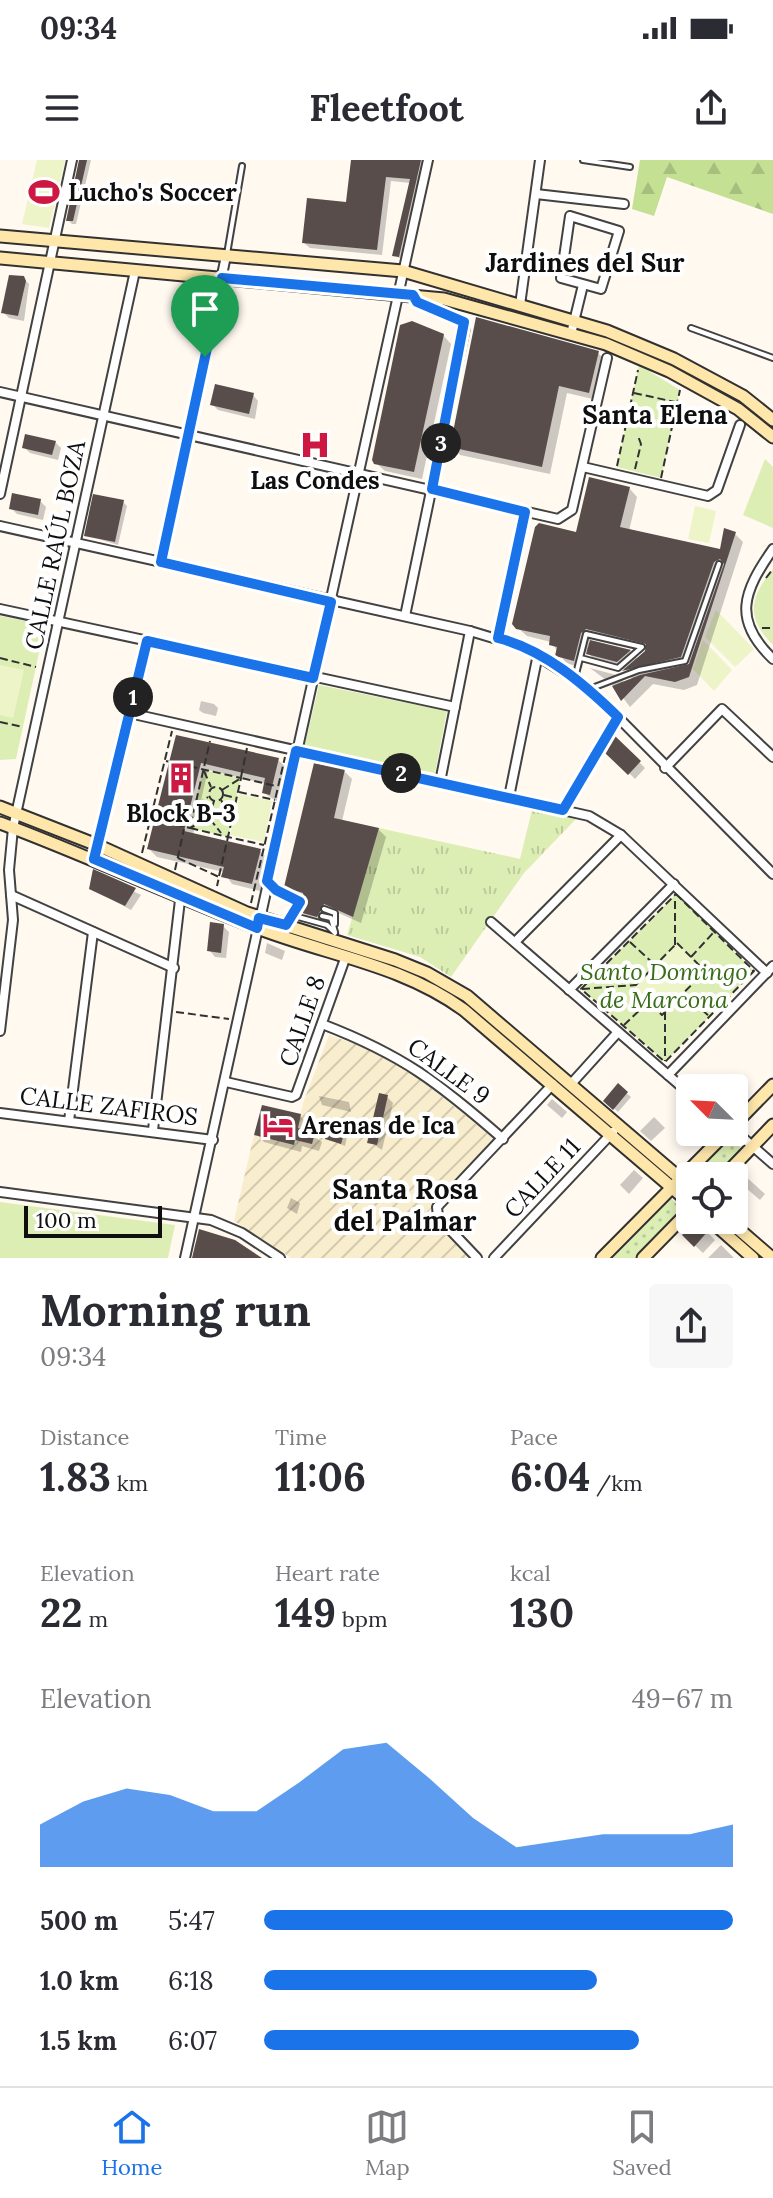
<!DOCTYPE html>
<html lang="en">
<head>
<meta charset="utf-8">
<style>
	:root { --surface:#fff; --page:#f7f7f7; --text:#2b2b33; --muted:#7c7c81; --line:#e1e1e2; --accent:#1a73e8 }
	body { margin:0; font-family:Lora,serif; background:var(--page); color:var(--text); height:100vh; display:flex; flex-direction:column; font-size:30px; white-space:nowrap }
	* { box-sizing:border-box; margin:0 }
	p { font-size:26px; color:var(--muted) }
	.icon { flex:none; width:44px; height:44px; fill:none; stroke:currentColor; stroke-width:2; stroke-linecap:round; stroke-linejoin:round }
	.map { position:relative; height:1098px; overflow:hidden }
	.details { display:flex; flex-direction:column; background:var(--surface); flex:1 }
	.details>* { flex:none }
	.needle { width:52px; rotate:294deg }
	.controls { position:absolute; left:676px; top:914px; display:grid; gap:16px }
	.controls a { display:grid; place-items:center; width:72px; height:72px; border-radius:8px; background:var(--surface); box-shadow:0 4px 12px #0003; font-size:40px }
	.scale { position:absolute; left:24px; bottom:20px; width:138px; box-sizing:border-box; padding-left:8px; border:4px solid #0f0f0f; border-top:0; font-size:22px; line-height:28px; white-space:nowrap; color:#0f0f0f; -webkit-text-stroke:6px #fff; paint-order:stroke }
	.pin { position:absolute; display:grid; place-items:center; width:68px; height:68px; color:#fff; margin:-82px -34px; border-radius:50% 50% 50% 0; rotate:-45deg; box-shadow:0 0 8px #0007 }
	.pin .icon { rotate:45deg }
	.km { position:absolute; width:40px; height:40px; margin:-20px; border-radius:50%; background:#222; color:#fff; font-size:22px; line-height:40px; text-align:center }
	.round { display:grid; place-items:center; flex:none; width:84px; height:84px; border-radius:8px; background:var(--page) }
	.head { display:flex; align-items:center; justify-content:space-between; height:136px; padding:0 40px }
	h1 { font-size:44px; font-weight:700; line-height:60px }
	.metrics { display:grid; grid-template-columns:repeat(3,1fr); gap:12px; height:136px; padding:8px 40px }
	.metrics div { display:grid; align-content:center }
	.metrics b { font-size:40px; font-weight:700 }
	.metrics small { font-size:22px; font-weight:400 }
	.metrics p { font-size:22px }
	.chart { height:224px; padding:16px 40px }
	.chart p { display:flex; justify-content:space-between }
	.chart svg { width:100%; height:144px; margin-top:8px; fill:var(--accent); opacity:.7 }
	ul { padding:0 40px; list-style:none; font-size:26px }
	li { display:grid; grid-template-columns:128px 96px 1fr; align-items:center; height:60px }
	li i { height:20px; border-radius:10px; background:var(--accent) }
	.status { display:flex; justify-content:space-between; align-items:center; height:56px; padding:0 40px; background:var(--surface); direction:ltr }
	.status svg { height:22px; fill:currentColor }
	header { display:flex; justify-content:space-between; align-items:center; height:104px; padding:0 40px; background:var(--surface); font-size:36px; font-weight:700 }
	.menu { display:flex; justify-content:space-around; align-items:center; height:112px; border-top:2px solid var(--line); background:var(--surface); font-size:22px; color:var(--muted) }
	.menu a { display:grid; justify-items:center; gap:4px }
	.menu .selected { color:var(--accent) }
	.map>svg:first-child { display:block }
	.farmland { fill:url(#farmland-furrows) }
	.grass { fill:url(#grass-tufts) }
	.forest { fill:url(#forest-firs) }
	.park { fill:#ddeeb5 }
	.garden { fill:url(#garden-dots) }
	.pitch { fill:#edf4c8 }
	.shadow { fill:#0003; fill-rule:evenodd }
	.building { fill:#584d4a }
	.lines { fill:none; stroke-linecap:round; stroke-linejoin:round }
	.lane-casing { stroke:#424242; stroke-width:8 }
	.street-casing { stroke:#424242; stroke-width:12 }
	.secondary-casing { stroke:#313131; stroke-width:15 }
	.path { stroke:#313131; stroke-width:2; stroke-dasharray:8 4; stroke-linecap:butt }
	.lane { stroke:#fff; stroke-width:4 }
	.street { stroke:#fff; stroke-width:8 }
	.secondary { stroke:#ffe7ab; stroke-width:11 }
	.route-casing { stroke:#fff; stroke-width:16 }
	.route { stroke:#1a73e8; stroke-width:10 }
	.labels { text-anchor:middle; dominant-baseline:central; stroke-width:8; stroke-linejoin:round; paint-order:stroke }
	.poi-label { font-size:24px; font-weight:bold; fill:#0f0f0f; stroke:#fff; text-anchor:start }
	.street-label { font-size:24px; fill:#0f0f0f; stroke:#fff }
	.park-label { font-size:24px; font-style:italic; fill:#396d18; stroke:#fff }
	.neighbourhood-label { font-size:26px; font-weight:bold; fill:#0f0f0f; stroke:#fff }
	.quarter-label { font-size:28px; font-weight:bold; fill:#0f0f0f; stroke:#fff }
</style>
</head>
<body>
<div class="status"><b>09:34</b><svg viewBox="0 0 49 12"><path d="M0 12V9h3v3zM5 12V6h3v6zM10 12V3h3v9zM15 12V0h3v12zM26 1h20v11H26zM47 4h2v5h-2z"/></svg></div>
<header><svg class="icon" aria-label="menu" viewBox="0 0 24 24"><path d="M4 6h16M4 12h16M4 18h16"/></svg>Fleetfoot<svg class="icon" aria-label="share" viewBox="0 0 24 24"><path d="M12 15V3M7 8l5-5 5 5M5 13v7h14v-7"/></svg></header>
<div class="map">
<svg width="773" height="1098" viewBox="0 0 773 1098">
	<defs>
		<pattern id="farmland-furrows" width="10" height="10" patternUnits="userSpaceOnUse" patternTransform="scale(2)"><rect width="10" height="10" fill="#f8edcd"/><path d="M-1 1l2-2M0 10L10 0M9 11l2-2" fill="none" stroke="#d3caaf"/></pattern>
		<pattern id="grass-tufts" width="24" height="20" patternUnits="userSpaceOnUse" patternTransform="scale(2)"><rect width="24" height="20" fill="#ddeeb5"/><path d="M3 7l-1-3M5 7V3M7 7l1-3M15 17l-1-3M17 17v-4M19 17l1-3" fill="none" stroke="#bccb9a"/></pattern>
		<pattern id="forest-firs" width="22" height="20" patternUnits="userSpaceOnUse" patternTransform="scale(2)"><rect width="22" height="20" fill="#c3e093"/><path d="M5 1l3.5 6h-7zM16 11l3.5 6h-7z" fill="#a6bf7e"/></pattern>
		<pattern id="garden-dots" width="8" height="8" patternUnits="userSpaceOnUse" patternTransform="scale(2)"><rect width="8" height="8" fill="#ddeeb5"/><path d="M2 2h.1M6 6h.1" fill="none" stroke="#bccb9a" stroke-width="1.8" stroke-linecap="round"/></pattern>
	</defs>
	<rect width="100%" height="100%" fill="#fff9f0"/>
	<polygon class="farmland" points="329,875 367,888 407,908 493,978 428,1052 469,1098 291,1098 234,1061 254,975 294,985 303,943"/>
	<polygon class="grass" points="532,650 576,659 524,713 451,817 420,797 347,775 379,668 520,699"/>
	<polygon class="forest" points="640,0 773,0 773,54 667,17 654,56 632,49"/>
	<g class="park">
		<polygon points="639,205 680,230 661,318 617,307"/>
		<polygon points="765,299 773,307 773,368 743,355"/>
		<path d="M773,409V485C746,458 749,438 773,409Z"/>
		<polygon points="0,456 45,465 16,599 0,600"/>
		<polygon points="319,525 447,551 435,613 304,588"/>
		<polygon points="203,610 241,618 228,677 190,668"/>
		<polygon points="676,734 754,811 665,902 581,829"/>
		<polygon points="0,1042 175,1065 168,1098 0,1098"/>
	</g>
	<g class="garden">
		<polygon points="729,977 742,989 715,1016 691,1016"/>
		<polygon points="668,1036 683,1049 635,1098 608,1098"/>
	</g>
	<g class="pitch">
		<polygon points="37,0 65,0 49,68 22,64"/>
		<polygon points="695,346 716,351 709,383 688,379"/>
		<polygon points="716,450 754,489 735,507 705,477"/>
		<polygon points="703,480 732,510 714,531 693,509"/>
		<polygon points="0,505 24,510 13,558 0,555"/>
		<polygon points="239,634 272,641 264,682 230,675"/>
		<polygon points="677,783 705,811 662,855 633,828"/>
	</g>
	<g class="shadow">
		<polygon points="81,0 91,0 76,64 72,64 68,60"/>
		<polygon points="353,0 429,0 405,101 394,95 411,23 391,21 382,95 310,88 304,83 348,44"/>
		<polygon points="23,118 29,124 24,161 9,158 3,152"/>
		<polygon points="443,175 451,184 422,319 385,311 376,303"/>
		<polygon points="598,193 606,201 597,240 567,233 550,314 460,295 452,286"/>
		<polygon points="253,235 258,241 255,259 218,250 212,244"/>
		<polygon points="55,282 61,288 58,300 30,293 24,287"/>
		<path d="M629,328L637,337L629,371L721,391L735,374L743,382L697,525L684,530L653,524L630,547L614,526L590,508L616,515L625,523L633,520L626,510L597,502L586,491L582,508L566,503L551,482L527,476L518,468L578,374ZM595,476L649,490L638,499L630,491L588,482Z"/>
		<polygon points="40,341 46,347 43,360 17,354 11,348"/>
		<polygon points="123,342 127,346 118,385 86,375"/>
		<polygon points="201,541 214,544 218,548 216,556 203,553 199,550"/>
		<polygon points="177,577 278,600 287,608 278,642 264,633 266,624 208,610 193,675 260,691 268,699 260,731 232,724 224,712 157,697 149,689"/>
		<polygon points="616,579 645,608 635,619 608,592"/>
		<polygon points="344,611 352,619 342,661 378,669 386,677 361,763 332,750 325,764 309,759 302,752 306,738 287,726"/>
		<polygon points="95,712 141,735 131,750 91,728"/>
		<polygon points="223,766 229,772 226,798 215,797 210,791"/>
		<polygon points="267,783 285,791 282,800 265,793"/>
		<polygon points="618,926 631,937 618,952 606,941"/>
		<polygon points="319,936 349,942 351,952 322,945"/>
		<polygon points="387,937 393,943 382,990 370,982"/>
		<polygon points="552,939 567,952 562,958 547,945"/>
		<polygon points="300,956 308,964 306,972 322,982 319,991 302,986 301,992 264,982 257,974"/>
		<polygon points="654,957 665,968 651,981 640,971"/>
		<polygon points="346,965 349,968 345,986 328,979"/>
		<polygon points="634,1010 643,1018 629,1034 620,1025"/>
		<polygon points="744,1015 765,1034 760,1040 739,1022"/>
		<polygon points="291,1038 300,1043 297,1054 287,1048"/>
		<polygon points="697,1062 715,1080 703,1093 684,1075"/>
		<polygon points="721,1085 734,1098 708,1098"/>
	</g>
	<g class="building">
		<polygon points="79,0 87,0 73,61 66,61"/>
		<polygon points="351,0 421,0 399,97 392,96 410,19 386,17 377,90 302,83 307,38 346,42"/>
		<polygon points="9,115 24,116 26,121 18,156 1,153"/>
		<polygon points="476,157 599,191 589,233 559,226 542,307 450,287"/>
		<polygon points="412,161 444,174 414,312 374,304 372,300 400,165"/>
		<polygon points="215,224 254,233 249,254 210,245"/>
		<polygon points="25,274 56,281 52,295 22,288"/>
		<polygon points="589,317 630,327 620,367 720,389 724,368 736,372 689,517 675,522 645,516 621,541 612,526 640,515 689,504 724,404 720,399 714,402 681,497 622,511 645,491 646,484 586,469 581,473 574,501 555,496 557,487 549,485 550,476 516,469 512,464 535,367 539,363 576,372"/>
		<polygon points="12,333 41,339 38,355 9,349"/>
		<polygon points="93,334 124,340 115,382 84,376"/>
		<polygon points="590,480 631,490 617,502 586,494"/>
		<polygon points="176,575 279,598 270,635 262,633 265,618 201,603 184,671 261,689 252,724 221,717 224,707 147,689"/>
		<polygon points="615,576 641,601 628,615 605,593"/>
		<polygon points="314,603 345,609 334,658 379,668 353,757 324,744 317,757 299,752 305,743 303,733 284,727"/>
		<polygon points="93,709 136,728 125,746 89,729"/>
		<polygon points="210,762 224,764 221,793 207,791"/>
		<polygon points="618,923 628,932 613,950 603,941"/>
		<polygon points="379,933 388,935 377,985 367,983"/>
		<polygon points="262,945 301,954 298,968 315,973 312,984 295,980 294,985 254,975"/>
		<polygon points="331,958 347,963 341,984 325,979"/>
		<polygon points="697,1060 709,1070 694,1087 682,1075"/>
		<polygon points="199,1069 235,1080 262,1098 192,1098"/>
	</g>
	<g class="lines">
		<g class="lane-casing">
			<g id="lane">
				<polyline points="583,0 630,7"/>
				<polyline points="227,94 242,6"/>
				<polyline points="691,168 773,198"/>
				<polyline points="575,518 586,474 642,487 618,508 581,498"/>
				<polyline points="592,528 639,510 685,501 719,404"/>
				<polyline points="269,723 276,730 300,742 291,755 327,765 335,773"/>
				<polyline points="324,749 335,753 335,764"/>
				<polyline points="322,756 331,758 335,772"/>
			</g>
		</g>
		<g class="street-casing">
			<g id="street">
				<polyline points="536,34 624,44"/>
				<polygon points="570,56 619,71 601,129 561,118"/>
				<polyline points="520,145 540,0"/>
				<polyline points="571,174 583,125"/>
				<polyline points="0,232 558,359 572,350 607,198"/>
				<polyline points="583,307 708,336 717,330 740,265"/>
				<polyline points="0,334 72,0"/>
				<polyline points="0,366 470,471 523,487 590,529 773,714"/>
				<path d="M773,389C743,432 732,460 773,499"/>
				<polyline points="161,402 226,96"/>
				<polyline points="0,449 455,547"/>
				<polyline points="405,456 465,168 464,162 417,142 413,135"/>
				<polyline points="498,478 525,352"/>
				<polyline points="129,553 589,656 621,675 767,813"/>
				<polyline points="665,608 722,549 773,597"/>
				<polyline points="440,622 470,471"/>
				<polyline points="509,637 538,494"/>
				<polyline points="563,650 618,557"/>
				<polyline points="94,699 147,481"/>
				<polyline points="11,735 174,808"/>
				<polyline points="491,762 690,934"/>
				<polyline points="515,782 621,675"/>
				<polyline points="569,830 674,724"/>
				<path d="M322,864C403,895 439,923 503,979"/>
				<polyline points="0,871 13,760 9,710 13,668 135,111"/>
				<polyline points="668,915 773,806"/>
				<polyline points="226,922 292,937 296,935 346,796"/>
				<polyline points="571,924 618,872"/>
				<polyline points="0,953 213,980"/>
				<polyline points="69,961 93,772"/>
				<polyline points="153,970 182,723"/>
				<polyline points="734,970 773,1004"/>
				<polyline points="0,1032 211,1060 242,1073 280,1098"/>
				<polyline points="185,1098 428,0"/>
				<polyline points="477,1098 438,1057 437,1047 553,924"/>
				<polyline points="494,1098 613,972"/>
			</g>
		</g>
		<g class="secondary-casing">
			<g id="secondary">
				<polyline points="0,76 403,111 607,171 674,199 743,236 773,260"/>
				<polyline points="0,98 444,139 606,184 669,211 738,249 773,277"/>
				<polyline points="0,647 97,685 247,753 395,800 427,813 467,836 690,1027"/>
				<path d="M0,663C86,695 169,734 255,767C326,795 401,804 464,850L690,1043"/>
				<polyline points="734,965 773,925"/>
				<polyline points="724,1016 773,965"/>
				<polyline points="710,1060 753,1098"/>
				<polyline points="728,1060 772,1098"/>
				<polyline points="602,1098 727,972"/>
				<polyline points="643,1098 690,1050"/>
			</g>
		</g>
		<g class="path">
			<polyline points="634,233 675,242"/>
			<polyline points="617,306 638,210"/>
			<polyline points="635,309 641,284 638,276"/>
			<polyline points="661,318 680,230"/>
			<polyline points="766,418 773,409"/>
			<polyline points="762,468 773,468"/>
			<polyline points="0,498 36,507"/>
			<polyline points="0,562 23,567"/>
			<polyline points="166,601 241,618 228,677 190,668 210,581"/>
			<polyline points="204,611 211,627"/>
			<polyline points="241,617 247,588"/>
			<circle cx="216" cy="634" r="7"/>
			<polyline points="222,630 241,618 276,626"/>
			<polyline points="239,632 275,640"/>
			<polyline points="224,635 236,638"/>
			<polyline points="221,640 232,659"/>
			<polyline points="197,645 208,637"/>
			<polyline points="152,659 190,668 209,658 214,641"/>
			<polyline points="210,659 221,673"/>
			<polyline points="142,693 172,571"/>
			<polyline points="178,698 219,717 217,726"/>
			<polyline points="175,710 184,669"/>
			<polyline points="219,716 228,677 264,685"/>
			<polygon points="676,734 754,811 665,902 581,829"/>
			<polyline points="251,743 285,597"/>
			<polyline points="630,782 655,805"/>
			<polygon points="677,783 705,811 662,855 633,828"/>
			<polyline points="675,785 675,740"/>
			<polyline points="691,797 713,773"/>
			<polyline points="704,813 753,811"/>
			<polyline points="582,829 636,825"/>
			<polyline points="684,834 709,856"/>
			<polyline points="176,852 229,859"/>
			<polyline points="665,852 665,901"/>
			<polyline points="624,865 648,842"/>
		</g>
		<use href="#lane" class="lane"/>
		<use href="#street" class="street"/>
		<use href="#secondary" class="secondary"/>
	</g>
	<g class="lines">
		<g class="route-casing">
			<path id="route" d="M222,118L413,135L417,142L464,162L432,329L525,352L498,478C545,490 584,524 618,557L563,650L296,591L267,721L276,730L300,742L286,765L259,758L257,768L94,699L147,481L313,518L331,442L161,402Z"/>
		</g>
		<use href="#route" class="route"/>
	</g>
	<defs>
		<g id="stadium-bare" transform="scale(2.4)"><path d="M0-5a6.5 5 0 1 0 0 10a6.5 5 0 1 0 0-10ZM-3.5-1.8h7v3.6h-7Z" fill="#cd1941" stroke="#fff" stroke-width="2.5" paint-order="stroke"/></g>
		<g id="hospital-bare" transform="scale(2.4)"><path d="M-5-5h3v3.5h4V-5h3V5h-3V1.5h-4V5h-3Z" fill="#cd1941" stroke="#fff" stroke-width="2.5" paint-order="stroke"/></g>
		<g id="building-bare" transform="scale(2.4)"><path d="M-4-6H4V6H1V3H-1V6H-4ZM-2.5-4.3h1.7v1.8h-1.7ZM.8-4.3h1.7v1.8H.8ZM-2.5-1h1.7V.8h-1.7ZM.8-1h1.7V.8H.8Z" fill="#cd1941" stroke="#fff" stroke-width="2.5" paint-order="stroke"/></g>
		<g id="hotel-bare" transform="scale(2.4)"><path d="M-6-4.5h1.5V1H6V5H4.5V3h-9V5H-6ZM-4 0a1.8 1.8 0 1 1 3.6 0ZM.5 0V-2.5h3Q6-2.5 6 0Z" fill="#cd1941" stroke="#fff" stroke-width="2.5" paint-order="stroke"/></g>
	</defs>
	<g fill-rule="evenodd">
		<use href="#stadium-bare" x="44" y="32"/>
		<use href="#hospital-bare" x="315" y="285"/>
		<use href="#building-bare" x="181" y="618"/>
		<use href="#hotel-bare" x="278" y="965"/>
	</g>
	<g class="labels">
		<g class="poi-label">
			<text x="68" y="32">Lucho's Soccer</text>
			<text x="315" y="320" text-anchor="middle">Las Condes</text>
			<text x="181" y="653" text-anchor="middle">Block B-3</text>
			<text x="302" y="965">Arenas de Ica</text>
		</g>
		<g class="street-label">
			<text transform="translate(55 385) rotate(-78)">CALLE RAÚL BOZA</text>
			<text transform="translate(302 861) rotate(-71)">CALLE 8</text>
			<text transform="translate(449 911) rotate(36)">CALLE 9</text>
			<text transform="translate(109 946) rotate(7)">CALLE ZAFIROS</text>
			<text transform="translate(542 1018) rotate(-47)">CALLE 11</text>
		</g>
		<g class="park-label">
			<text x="664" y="811">Santo Domingo<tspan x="664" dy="28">de Marcona</tspan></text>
		</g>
		<g class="neighbourhood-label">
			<text x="585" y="102">Jardines del Sur</text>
			<text x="655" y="254">Santa Elena</text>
		</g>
		<g class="quarter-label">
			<text x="405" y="1029">Santa Rosa<tspan x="405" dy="32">del Palmar</tspan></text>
		</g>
	</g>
</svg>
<div class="controls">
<a><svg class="needle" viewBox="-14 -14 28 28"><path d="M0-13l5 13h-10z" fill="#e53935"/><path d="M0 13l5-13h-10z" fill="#7c7c81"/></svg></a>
<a><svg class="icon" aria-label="locate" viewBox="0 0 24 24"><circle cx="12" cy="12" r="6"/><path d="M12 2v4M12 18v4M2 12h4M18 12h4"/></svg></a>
</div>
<div class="scale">100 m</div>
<div class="pin" style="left:205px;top:197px;background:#1e9e55"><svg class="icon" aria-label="arrive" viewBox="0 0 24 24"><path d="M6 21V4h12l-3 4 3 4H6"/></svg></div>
<b class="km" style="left:133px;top:537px">1</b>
<b class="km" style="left:401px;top:613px">2</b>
<b class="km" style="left:441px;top:283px">3</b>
</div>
<section class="details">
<div class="head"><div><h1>Morning run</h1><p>09:34</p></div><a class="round"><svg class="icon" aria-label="share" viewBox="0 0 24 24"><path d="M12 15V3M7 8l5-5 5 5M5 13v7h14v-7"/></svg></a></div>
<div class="metrics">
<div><p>Distance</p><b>1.83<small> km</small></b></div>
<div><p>Time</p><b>11:06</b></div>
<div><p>Pace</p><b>6:04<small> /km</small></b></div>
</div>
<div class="metrics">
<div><p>Elevation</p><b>22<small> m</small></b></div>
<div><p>Heart rate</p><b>149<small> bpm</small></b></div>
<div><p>kcal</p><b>130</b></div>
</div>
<div class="chart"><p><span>Elevation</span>49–67 m</p>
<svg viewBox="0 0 160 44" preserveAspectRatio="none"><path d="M0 44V31L10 24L20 20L30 22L40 27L50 27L60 18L70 8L80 6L90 17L100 29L110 38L120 36L130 34L140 34L150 34L160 31V44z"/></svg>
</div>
<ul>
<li><b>500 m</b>5:47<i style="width:100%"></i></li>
<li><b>1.0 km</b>6:18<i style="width:71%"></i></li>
<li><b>1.5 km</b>6:07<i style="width:80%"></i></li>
</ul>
</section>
<nav class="menu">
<a class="selected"><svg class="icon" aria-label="home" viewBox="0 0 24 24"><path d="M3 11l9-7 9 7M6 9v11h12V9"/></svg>Home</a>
<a><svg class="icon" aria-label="map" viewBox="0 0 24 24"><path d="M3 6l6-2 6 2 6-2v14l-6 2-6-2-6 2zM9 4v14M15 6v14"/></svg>Map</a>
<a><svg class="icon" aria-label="saved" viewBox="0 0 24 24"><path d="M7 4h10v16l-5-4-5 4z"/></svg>Saved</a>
</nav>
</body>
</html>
